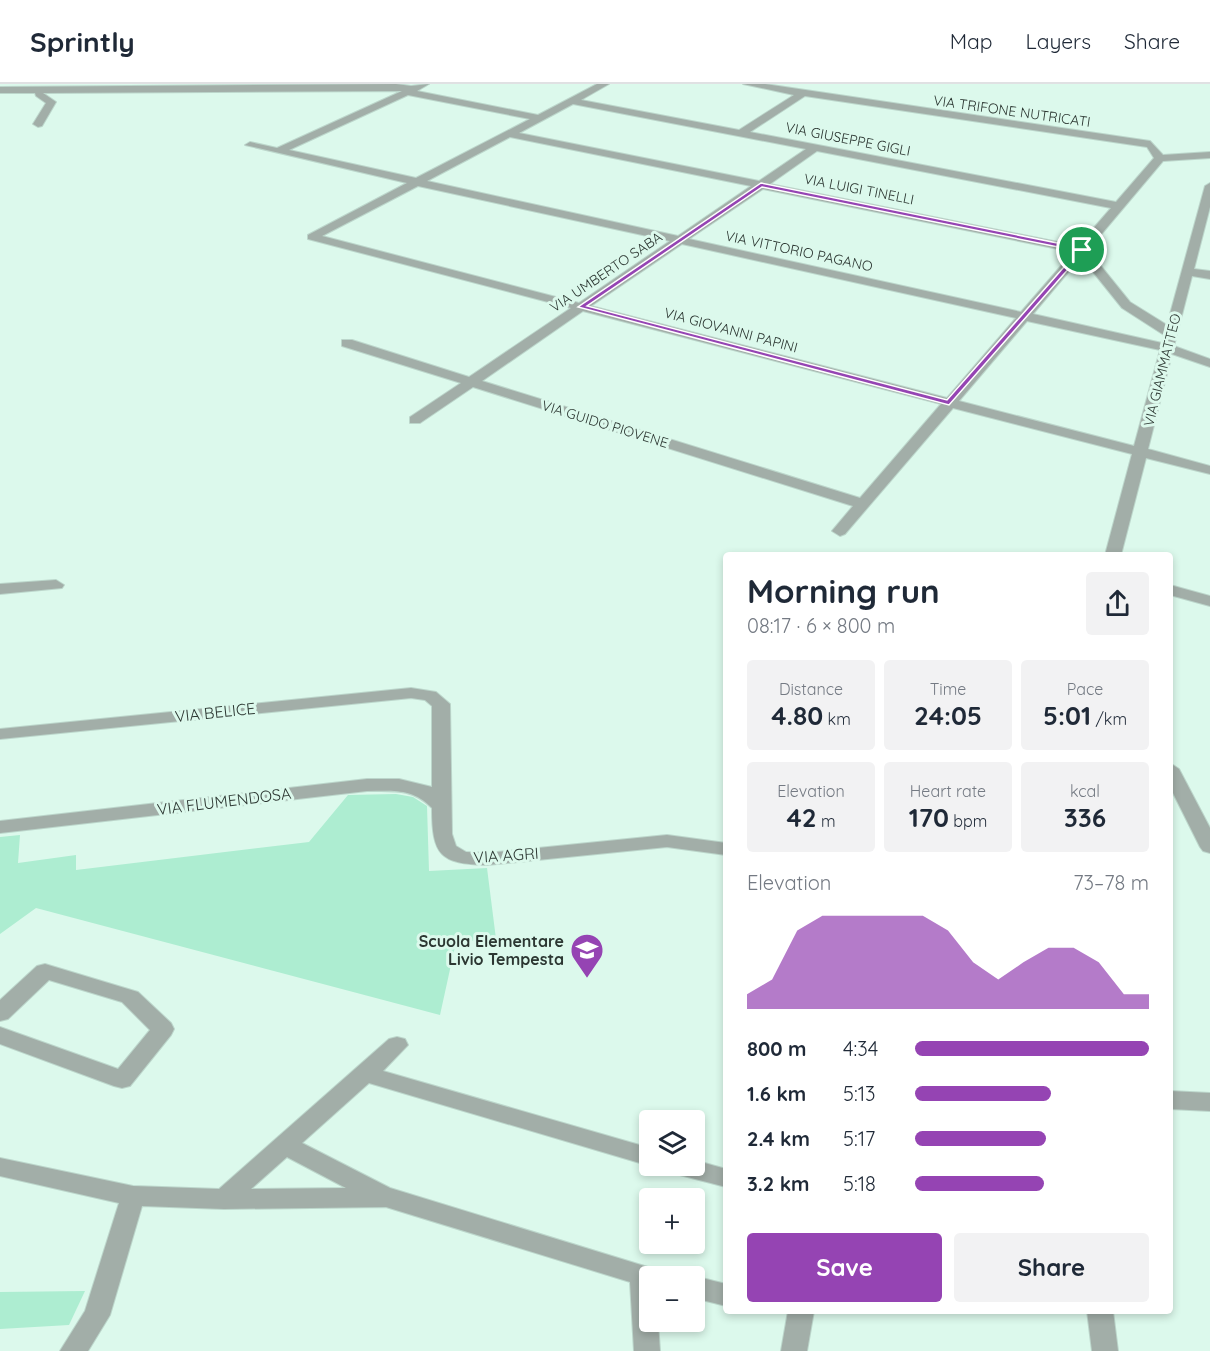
<!DOCTYPE html>
<html lang="en">
<head>
<meta charset="utf-8">
<style>
	:root { --surface:#fff; --page:#f2f2f3; --text:#1f2937; --muted:#747a83; --line:#e0e1e3; --accent:#9544b3 }
	body { margin:0; font-family:Quicksand,sans-serif; background:var(--page); color:var(--text); height:100vh; display:flex; flex-direction:column; font-size:22px; white-space:nowrap }
	* { box-sizing:border-box; margin:0 }
	p { font-size:20px; color:var(--muted) }
	.icon { flex:none; width:33px; height:33px; fill:none; stroke:currentColor; stroke-width:2; stroke-linecap:round; stroke-linejoin:round }
	.map { position:relative; flex:1; overflow:hidden }
	.drawer { position:absolute; left:723px; top:468px; width:450px; height:762px; display:flex; flex-direction:column; background:var(--surface); border-radius:6px; box-shadow:0 3px 9px #0003 }
	.drawer>* { flex:none }
	.fabs { position:absolute; left:639px; top:1026px; display:grid; gap:12px }
	.fabs a { display:grid; place-items:center; width:66px; height:66px; border-radius:6px; background:var(--surface); box-shadow:0 3px 9px #0003; font-size:30px }
	.pin { position:absolute; display:grid; place-items:center; width:51px; height:51px; color:#fff; margin:-26px; border:3px solid #fff; border-radius:50%; box-shadow:0 2px 6px #0007 }
	.round { display:grid; place-items:center; flex:none; width:63px; height:63px; border-radius:6px; background:var(--page) }
	.head { display:flex; align-items:center; justify-content:space-between; height:102px; padding:0 24px }
	h1 { font-size:33px; font-weight:700; line-height:45px }
	.figures { display:grid; grid-template-columns:repeat(3,1fr); gap:9px; height:102px; padding:6px 24px }
	.figures div { display:grid; align-content:center; border-radius:6px; background:var(--page); text-align:center }
	.figures b { font-size:26px; font-weight:700 }
	.figures small { font-size:16px; font-weight:400 }
	.figures p { font-size:16px }
	.chart { height:168px; padding:12px 24px }
	.chart p { display:flex; justify-content:space-between }
	.chart svg { width:100%; height:108px; margin-top:6px; fill:var(--accent); opacity:.7 }
	.primary-button { display:flex; gap:12px; margin-top:auto; padding:12px 24px }
	.primary-button a { flex:1; height:69px; border-radius:6px; background:var(--accent); color:#fff; font-size:24px; font-weight:700; line-height:69px; text-align:center }
	.primary-button a+a { background:var(--page); color:var(--text) }
	ul { padding:0 24px; list-style:none; font-size:20px }
	li { display:grid; grid-template-columns:96px 72px 1fr; align-items:center; height:45px }
	li i { height:15px; border-radius:8px; background:var(--accent) }
	header { display:flex; align-items:center; gap:36px; box-sizing:border-box; height:84px; padding:0 30px; background:var(--surface); border-bottom:2px solid var(--line) }
	header strong { font-size:28px }
	nav { display:flex; gap:33px; margin-inline-start:auto; font-size:21px }
	.map>svg:first-child { display:block }
	.green { fill:#adedd1 }
	.lines { fill:none; stroke-linecap:round; stroke-linejoin:round }
	.minor-casing { stroke:#bcd6cb; stroke-width:2 }
	.minor { fill:#a2aea8; fill-rule:evenodd }
	.route { fill:#9544b3; stroke:#fff; stroke-width:1.5; fill-rule:evenodd }
	.labels { text-anchor:middle; dominant-baseline:central; stroke-width:6; stroke-linejoin:round; paint-order:stroke }
	.far-street-label { font-size:14px; fill:#2c3732; stroke:#dcf9ec }
	.street-label { font-size:16px; fill:#2c3732; stroke:#dcf9ec }
	.poi-label { font-size:16px; font-weight:bold; fill:#2c3732; stroke:#dcf9ec; text-anchor:end }
</style>
</head>
<body>
<header>
<strong>Sprintly</strong>
<nav><a>Map</a><a>Layers</a><a>Share</a></nav>
</header>
<div class="map">
<svg width="1210" height="1267" viewBox="0 0 1210 1267">
	<rect width="100%" height="100%" fill="#dcf9ec"/>
	<g class="green">
		<polygon points="396,710 413,713 427,722 429,787 487,784 496,855 456,858 440,931 36,824 0,850 0,753 20,751 18,779 76,771 76,786 309,758 348,711"/>
		<polygon points="85,1207 69,1241 0,1245 0,1208"/>
	</g>
	<g class="lines">
		<g class="minor-casing">
			<g id="minor">
				<path d="M396,0L411,2L429,0L417,7L538,31L597,0H609L581,16L739,46L794,11L743,0H765L1150,57L1163,71L1210,68V74L1163,77L1088,166L1130,218L1167,241L1205,102L1210,99V123L1194,185L1210,187V195L1192,192L1174,262L1210,275V283L1172,270L1148,365L1210,382V390L1146,374L1121,471H1105L1132,370L953,324L845,450L840,452L832,447L853,422L473,303L420,339H410V333L461,299L342,262V256H352L469,293L571,224L308,155V151L407,99L245,61L250,58L277,64L402,7L43,9L56,18L42,42L38,43L33,40L46,19L36,12L35,9H0V3ZM408,11L530,35L416,94L289,66ZM805,12L1147,63L1154,74L1116,118L750,48ZM573,20L806,65L759,97L519,49ZM510,53L751,102L678,152L427,97ZM817,67L1111,124L1078,162L770,100ZM418,102L670,157L579,219L322,152ZM763,105L1073,168L1021,228L689,155ZM682,160L1016,234L947,314L591,222ZM1081,173L1122,224L1164,251L1162,259L1033,230ZM583,227L941,320L860,414L482,297ZM1027,237L1160,266L1134,362L959,317Z"/>
				<polygon points="56,496 64,501 62,504 0,510 0,500"/>
				<polygon points="1170,501 1210,512 1210,522 1170,511"/>
				<path d="M411,604L436,608L450,620L452,750L456,762L466,768L487,769L667,751L726,759V771L667,763L487,781C440,780 432,771 432,724C412,704 394,707 367,707L0,749V737L367,695H399L432,703V622L425,616L411,614L0,655V645Z"/>
				<polygon points="1170,679 1179,685 1210,744 1210,769 1203,767 1200,763 1170,703"/>
				<polygon points="45,880 138,908 171,939 174,945 171,951 130,1002 122,1004 114,1002 0,960 0,943 118,985 150,946 122,918 49,896 8,935 0,937 0,916 37,882"/>
				<path d="M397,953L405,955L408,961L383,987L650,1064V1082H652H650L369,999L302,1059L390,1104L651,1184L655,1192H650V1238H658L660,1267H634L630,1198L386,1123L224,1125L142,1122L110,1231L88,1267H60L85,1227L119,1119L0,1092V1074L133,1102L219,1105L389,955ZM287,1073L346,1104L251,1105Z"/>
				<polygon points="1170,1007 1210,1009 1210,1027 1170,1025"/>
				<polygon points="694,1076 726,1085 726,1103 672,1089 668,1082 694,1082"/>
				<polygon points="694,1192 726,1200 726,1222 694,1214"/>
				<polygon points="788,1227 814,1227 807,1267 781,1267"/>
				<polygon points="1087,1227 1113,1227 1118,1267 1092,1267"/>
			</g>
		</g>
		<use href="#minor" class="minor"/>
	</g>
	<path class="route" d="M761,99L1082,164L1085,166L949,321L578,223ZM762,103L1078,167L947,316L587,222Z"/>
	<defs>
		<g id="school-pin" transform="scale(1.725)"><path d="M0 17L-7.5 6A9.5 9.5 0 1 1 7.5 6Z" fill="#9544b3" stroke="#dcf9ec"/><path d="M0-5L7-2L0 1L-7-2ZM-4 1L0 2.5L4 1V4Q0 6-4 4Z" fill="#fff"/></g>
	</defs>
	<g fill-rule="evenodd">
		<use href="#school-pin" x="587" y="866"/>
	</g>
	<g class="labels">
		<g class="far-street-label">
			<text transform="translate(1012 27) rotate(8)">VIA TRIFONE NUTRICATI</text>
			<text transform="translate(848 55) rotate(11)">VIA GIUSEPPE GIGLI</text>
			<text transform="translate(859 105) rotate(11)">VIA LUIGI TINELLI</text>
			<text transform="translate(799 167) rotate(12)">VIA VITTORIO PAGANO</text>
			<text transform="translate(606 188) rotate(-34)">VIA UMBERTO SABA</text>
			<text transform="translate(731 246) rotate(15)">VIA GIOVANNI PAPINI</text>
			<text transform="translate(1162 286) rotate(-76)">VIA GIAMMATTEO</text>
			<text transform="translate(605 340) rotate(17)">VIA GUIDO PIOVENE</text>
		</g>
		<g class="street-label">
			<text transform="translate(215 628) rotate(-6)">VIA BELICE</text>
			<text transform="translate(224 717) rotate(-7)">VIA FLUMENDOSA</text>
			<text transform="translate(506 771) rotate(-4)">VIA AGRI</text>
		</g>
		<g class="poi-label">
			<text x="564" y="857">Scuola Elementare<tspan x="564" dy="18">Livio Tempesta</tspan></text>
		</g>
	</g>
</svg>
<div class="fabs">
<a><svg class="icon" aria-label="layers" viewBox="0 0 24 24"><path d="M12 4l9 5-9 5-9-5zM3 14l9 5 9-5"/></svg></a>
<a>+</a>
<a>−</a>
</div>
<div class="pin" style="left:1082px;top:166px;background:#1e9e55"><svg class="icon" aria-label="arrive" viewBox="0 0 24 24"><path d="M6 21V4h12l-3 4 3 4H6"/></svg></div>
<section class="drawer">
<div class="head"><div><h1>Morning run</h1><p>08:17 · 6 × 800 m</p></div><a class="round"><svg class="icon" aria-label="share" viewBox="0 0 24 24"><path d="M12 15V3M7 8l5-5 5 5M5 13v7h14v-7"/></svg></a></div>
<div class="figures">
<div><p>Distance</p><b>4.80<small> km</small></b></div>
<div><p>Time</p><b>24:05</b></div>
<div><p>Pace</p><b>5:01<small> /km</small></b></div>
</div>
<div class="figures">
<div><p>Elevation</p><b>42<small> m</small></b></div>
<div><p>Heart rate</p><b>170<small> bpm</small></b></div>
<div><p>kcal</p><b>336</b></div>
</div>
<div class="chart"><p><span>Elevation</span>73–78 m</p>
<svg viewBox="0 0 160 44" preserveAspectRatio="none"><path d="M0 44V38L10 32L20 12L30 6L40 6L50 6L60 6L70 6L80 12L90 25L100 32L110 25L120 19L130 19L140 25L150 38L160 38V44z"/></svg>
</div>
<ul>
<li><b>800 m</b>4:34<i style="width:100%"></i></li>
<li><b>1.6 km</b>5:13<i style="width:58%"></i></li>
<li><b>2.4 km</b>5:17<i style="width:56%"></i></li>
<li><b>3.2 km</b>5:18<i style="width:55%"></i></li>
</ul>
<div class="primary-button"><a>Save</a><a>Share</a></div>
</section>
</div>
</body>
</html>
